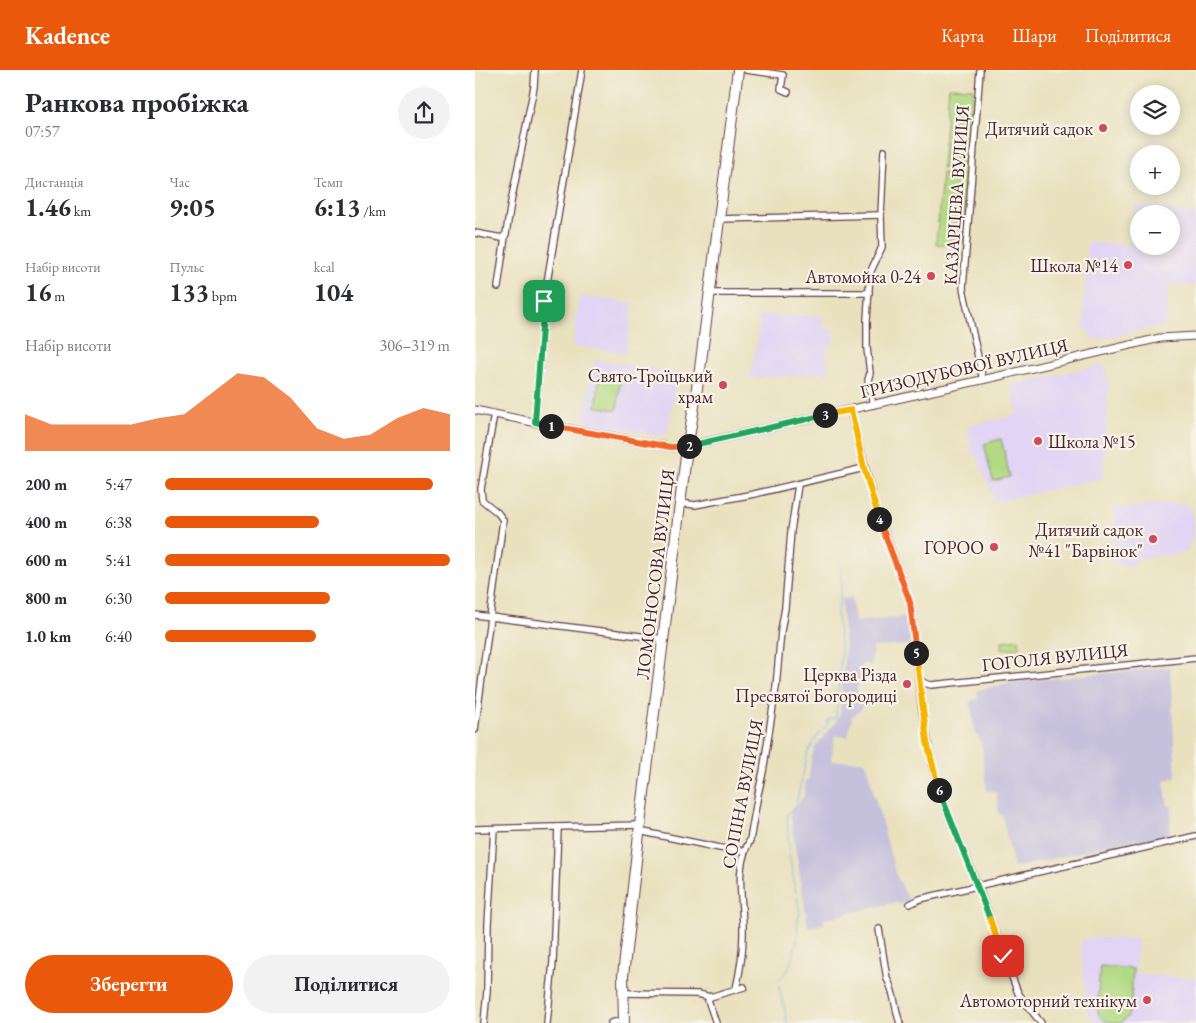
<!DOCTYPE html>
<html lang="uk">
<head>
<meta charset="utf-8">
<style>
	:root { --surface:#fff; --page:#f2f2f3; --text:#2b2b33; --muted:#7c7c81; --accent:#ea580c }
	body { margin:0; font-family:"EB Garamond",serif; background:var(--page); color:var(--text); height:100vh; display:flex; flex-direction:column; font-size:19px; white-space:nowrap }
	* { box-sizing:border-box; margin:0 }
	p { font-size:16px; color:var(--muted) }
	.icon { flex:none; width:28px; height:28px; fill:none; stroke:currentColor; stroke-width:2; stroke-linecap:round; stroke-linejoin:round }
	.map { position:relative; flex:1; overflow:hidden }
	.side { display:flex; flex-direction:column; background:var(--surface); width:475px }
	.side>* { flex:none }
	.fabs { position:absolute; left:655px; top:15px; display:grid; gap:10px }
	.fabs a { display:grid; place-items:center; width:50px; height:50px; border-radius:50%; background:var(--surface); box-shadow:0 2px 12px #0003; font-size:25px }
	.pin { position:absolute; display:grid; place-items:center; width:42px; height:42px; color:#fff; margin:-21px; border-radius:10px; box-shadow:0 2px 8px #0006 }
	.km { position:absolute; width:25px; height:25px; margin:-12px; border-radius:50%; background:#222; color:#fff; font-size:14px; line-height:25px; text-align:center }
	.round { display:grid; place-items:center; flex:none; width:52px; height:52px; border-radius:26px; background:var(--page) }
	.head { display:flex; align-items:center; justify-content:space-between; height:85px; padding:0 25px }
	h1 { font-size:28px; font-weight:700; line-height:38px }
	.figures { display:grid; grid-template-columns:repeat(3,1fr); gap:8px; height:85px; padding:5px 25px }
	.figures div { display:grid; align-content:center }
	.figures b { font-size:25px; font-weight:700 }
	.figures small { font-size:14px; font-weight:400 }
	.figures p { font-size:14px }
	.chart { height:140px; padding:10px 25px }
	.chart p { display:flex; justify-content:space-between }
	.chart svg { width:100%; height:90px; margin-top:5px; fill:var(--accent); opacity:.7 }
	.cta { display:flex; gap:10px; margin-top:auto; padding:10px 25px }
	.cta a { flex:1; height:58px; border-radius:30px; background:var(--accent); color:#fff; font-size:20px; font-weight:700; line-height:58px; text-align:center }
	.cta a+a { background:var(--page); color:var(--text) }
	ul { padding:0 25px; list-style:none; font-size:16px }
	li { display:grid; grid-template-columns:80px 60px 1fr; align-items:center; height:38px }
	li i { height:12px; border-radius:6px; background:var(--accent) }
	header { display:flex; align-items:center; gap:30px; box-sizing:border-box; height:70px; padding:0 25px; background:var(--accent); color:#fff }
	header strong { font-size:24px }
	nav { display:flex; gap:28px; margin-inline-start:auto; font-size:18px }
	main { display:flex; flex:1; min-height:0 }
	.map>svg:first-child { display:block }
	.built { fill:#e1d4f4; fill-rule:evenodd }
	.industrial { fill:#c5c0db }
	.green { fill:#b2da84; stroke:#7e7c58 }
	.lines { fill:none; stroke-linecap:round; stroke-linejoin:round }
	.stream { stroke:#7eb9ef; stroke-width:1 }
	.minor-casing { stroke:#623c41; stroke-width:8 }
	.tertiary-casing { stroke:#623c41; stroke-width:9 }
	.trunk-casing { stroke:#623c41; stroke-width:12 }
	.minor { stroke:#fff; stroke-width:5.5 }
	.tertiary { stroke:#fff; stroke-width:7 }
	.trunk { stroke:#fff; stroke-width:10 }
	.split-1-casing { stroke:#fff; stroke-width:10 }
	.split-2-casing { stroke:#fff; stroke-width:10 }
	.split-3-casing { stroke:#fff; stroke-width:10 }
	.split-4-casing { stroke:#fff; stroke-width:10 }
	.split-5-casing { stroke:#fff; stroke-width:10 }
	.split-6-casing { stroke:#fff; stroke-width:10 }
	.split-7-casing { stroke:#fff; stroke-width:10 }
	.split-8-casing { stroke:#fff; stroke-width:10 }
	.split-1 { stroke:#22a559; stroke-width:6 }
	.split-2 { stroke:#f0652b; stroke-width:6 }
	.split-3 { stroke:#22a559; stroke-width:6 }
	.split-4 { stroke:#f5b400; stroke-width:6 }
	.split-5 { stroke:#f0652b; stroke-width:6 }
	.split-6 { stroke:#f5b400; stroke-width:6 }
	.split-7 { stroke:#22a559; stroke-width:6 }
	.split-8 { stroke:#f5b400; stroke-width:6 }
	.poi-dot { fill:#d1495b; stroke:#f7f3e8; stroke-width:2 }
	.labels { text-anchor:middle; dominant-baseline:central; stroke-width:4.5; stroke-linejoin:round; paint-order:stroke }
	.poi-label { font-size:18px; fill:#4a1f2b; stroke:#f7f3e8; text-anchor:end }
	.street-label { font-size:18px; fill:#4a1f2b; stroke:#f7f3e8 }
</style>
</head>
<body>
<header>
<strong>Kadence</strong>
<nav><a>Карта</a><a>Шари</a><a>Поділитися</a></nav>
</header>
<main>
<section class="side">
<div class="head"><div><h1>Ранкова пробіжка</h1><p>07:57</p></div><a class="round"><svg class="icon" aria-label="share" viewBox="0 0 24 24"><path d="M12 15V3M7 8l5-5 5 5M5 13v7h14v-7"/></svg></a></div>
<div class="figures">
<div><p>Дистанція</p><b>1.46<small> km</small></b></div>
<div><p>Час</p><b>9:05</b></div>
<div><p>Темп</p><b>6:13<small> /km</small></b></div>
</div>
<div class="figures">
<div><p>Набір висоти</p><b>16<small> m</small></b></div>
<div><p>Пульс</p><b>133<small> bpm</small></b></div>
<div><p>kcal</p><b>104</b></div>
</div>
<div class="chart"><p><span>Набір висоти</span>306–319 m</p>
<svg viewBox="0 0 160 44" preserveAspectRatio="none"><path d="M0 44V26L10 31L20 31L30 31L40 31L50 28L60 26L70 16L80 6L90 8L100 18L110 33L120 38L130 36L140 28L150 23L160 26V44z"/></svg>
</div>
<ul>
<li><b>200 m</b>5:47<i style="width:94%"></i></li>
<li><b>400 m</b>6:38<i style="width:54%"></i></li>
<li><b>600 m</b>5:41<i style="width:100%"></i></li>
<li><b>800 m</b>6:30<i style="width:58%"></i></li>
<li><b>1.0 km</b>6:40<i style="width:53%"></i></li>
</ul>
<div class="cta"><a>Зберегти</a><a>Поділитися</a></div>
</section>
<div class="map">
<svg width="721" height="953" viewBox="0 0 721 953">
	<rect width="100%" height="100%" fill="#f7f3e8"/>
	<filter id="ink" filterUnits="userSpaceOnUse"><feTurbulence type="fractalNoise" baseFrequency=".02" numOctaves="2"/><feDisplacementMap in="SourceGraphic" scale="10" xChannelSelector="R" yChannelSelector="G"/><feConvolveMatrix kernelMatrix="1 2 1 2 8 2 1 2 1" color-interpolation-filters="sRGB"/></filter>
	<filter id="wash" filterUnits="userSpaceOnUse"><feTurbulence type="fractalNoise" baseFrequency=".0096" numOctaves="4" result="noise"/><feDisplacementMap in="SourceGraphic" scale="20" xChannelSelector="R" yChannelSelector="G"/><feGaussianBlur stdDeviation="1.12" result="paint"/><feColorMatrix in="noise" values="0 0 0 0 0 0 0 0 0 0 0 0 0 0 0 0 0 1.4 0 .05"/><feComposite in="paint" operator="in"/></filter>
	<g filter="url(#wash)">
		<rect width="100%" height="100%" fill="#e9e1be"/>
		<g class="built">
			<path d="M660,135L694,138L699,142L721,143V216L694,214L690,255L620,270L608,257L612,173L657,174ZM664,144H696V176H664Z"/>
			<polygon points="104,226 158,233 151,283 98,276"/>
			<polygon points="284,246 348,246 348,259 359,260 359,275 351,275 353,303 275,308 284,261"/>
			<polygon points="119,290 202,302 193,362 184,366 108,351"/>
			<polygon points="628,295 634,312 628,408 520,432 502,386 498,386 492,356 542,345 536,315"/>
			<polygon points="710,434 715,436 720,458 713,481 699,485 665,488 661,490 658,497 637,493 639,439 676,435"/>
			<polygon points="621,867 663,869 660,904 721,908 721,953 620,953 612,940 605,871"/>
		</g>
		<g class="industrial">
			<polygon points="377,527 380,552 432,546 435,575 398,577 396,595 387,593 381,625 394,628 392,636 387,635 386,640 377,646 373,667 360,665 356,691 390,691 421,805 435,832 423,834 422,832 349,849 349,854 333,857 315,742 329,726 331,711 334,708 336,689 340,677 360,653 365,643 370,580 366,529"/>
			<polygon points="695,597 701,707 689,711 693,736 697,736 694,768 665,772 661,769 539,798 527,745 524,745 521,721 512,721 506,671 500,662 495,631 503,629 502,620 539,612"/>
		</g>
		<g class="green">
			<polygon points="474,17 497,18 498,21 492,96 489,100 467,98"/>
			<polygon points="467,103 490,105 492,108 487,173 484,176 461,174"/>
			<polygon points="125,303 146,305 142,340 121,337"/>
			<polygon points="526,369 535,407 518,411 509,374"/>
			<polygon points="544,569 545,578 527,579 527,571"/>
			<path d="M625,896L658,899L655,942L653,947L646,953C633,953 624,951 622,938Z"/>
		</g>
		<g class="lines">
			<g class="stream">
				<path d="M303,911C305,906 311,905 313,900C316,894 317,885 320,878C325,868 320,854 325,843L314,785L312,745L321,734L333,682L342,666L352,656L353,650L360,648L361,645L366,582L362,545L367,513L366,496"/>
				<path d="M304,916C306,929 311,940 312,953"/>
			</g>
		</g>
	</g>
	<g filter="url(#ink)">
		<g class="lines">
			<g class="minor-casing">
				<g id="minor">
					<polyline points="271,0 308,5 306,19 313,22"/>
					<polyline points="505,0 488,218 508,310"/>
					<polyline points="244,149 406,145"/>
					<polyline points="0,163 27,168 31,164 36,132 59,17 60,0"/>
					<polyline points="23,217 30,167"/>
					<polyline points="234,223 394,223"/>
					<polyline points="398,335 393,310 395,303 392,278 392,250 395,203 407,177 406,145 409,81"/>
					<polyline points="375,340 400,435 435,532 447,640 459,703 470,736 503,816 543,923 566,953"/>
					<polyline points="60,353 69,231 107,0"/>
					<polyline points="206,433 220,435 279,424 389,398"/>
					<path d="M0,545C63,553 126,561 189,569"/>
					<polyline points="444,609 449,613 456,615 721,588"/>
					<polyline points="0,660 28,450 23,443 7,430 6,419 19,344"/>
					<polyline points="0,759 165,755"/>
					<polyline points="164,761 245,778 269,781"/>
					<polyline points="435,834 445,829 721,766"/>
					<path d="M404,859L412,909C419,919 420,940 425,953"/>
					<path d="M261,919C265,901 268,884 268,865C269,831 258,801 275,770L283,724L288,702L301,617L306,561L310,538L316,461L323,415"/>
					<polyline points="147,923 223,924 235,927 269,917"/>
					<polyline points="235,927 233,930 241,953"/>
					<polyline points="9,953 12,921 13,854 19,759"/>
					<polyline points="72,953 78,892 83,757"/>
					<polyline points="136,953 149,950"/>
				</g>
			</g>
			<g class="tertiary-casing">
				<polyline id="tertiary" points="0,340 72,355 196,377 213,376 520,307 685,268 721,266"/>
			</g>
			<g class="trunk-casing">
				<polyline id="trunk" points="149,953 148,906 165,755 211,386 225,299 263,0"/>
			</g>
			<use href="#minor" class="minor"/>
			<use href="#tertiary" class="tertiary"/>
			<use href="#trunk" class="trunk"/>
		</g>
	</g>
	<g class="lines" filter="url(#ink)">
		<g class="split-1-casing">
			<polyline id="split-1" points="69,231 60,352 76,356"/>
		</g>
		<g class="split-2-casing">
			<polyline id="split-2" points="76,356 196,377 214,376"/>
		</g>
		<g class="split-3-casing">
			<polyline id="split-3" points="214,376 350,345"/>
		</g>
		<g class="split-4-casing">
			<polyline id="split-4" points="350,345 376,340 389,398 404,449"/>
		</g>
		<g class="split-5-casing">
			<polyline id="split-5" points="404,449 435,532 441,583"/>
		</g>
		<g class="split-6-casing">
			<polyline id="split-6" points="441,583 452,672 464,720"/>
		</g>
		<g class="split-7-casing">
			<polyline id="split-7" points="464,720 515,849"/>
		</g>
		<g class="split-8-casing">
			<polyline id="split-8" points="515,849 528,886"/>
		</g>
		<use href="#split-1" class="split-1"/>
		<use href="#split-2" class="split-2"/>
		<use href="#split-3" class="split-3"/>
		<use href="#split-4" class="split-4"/>
		<use href="#split-5" class="split-5"/>
		<use href="#split-6" class="split-6"/>
		<use href="#split-7" class="split-7"/>
		<use href="#split-8" class="split-8"/>
	</g>
	<g class="poi-dot">
		<circle cx="628" cy="58" r="5"/>
		<circle cx="653" cy="195" r="5"/>
		<circle cx="456" cy="206" r="5"/>
		<circle cx="248" cy="315" r="5"/>
		<circle cx="563" cy="371" r="5"/>
		<circle cx="678" cy="469" r="5"/>
		<circle cx="519" cy="477" r="5"/>
		<circle cx="432" cy="614" r="5"/>
		<circle cx="672" cy="930" r="5"/>
	</g>
	<g class="labels">
		<g class="poi-label">
			<text x="618" y="58">Дитячий садок</text>
			<text x="643" y="195">Школа №14</text>
			<text x="446" y="206">Автомойка 0-24</text>
			<text x="238" y="305">Свято-Троїцький<tspan x="238" dy="21">храм</tspan></text>
			<text x="573" y="371" text-anchor="start">Школа №15</text>
			<text x="668" y="459">Дитячий садок<tspan x="668" dy="21">№41 "Барвінок"</tspan></text>
			<text x="509" y="477">ГОРОО</text>
			<text x="422" y="604">Церква Різда<tspan x="422" dy="21">Пресвятої Богородиці</tspan></text>
			<text x="662" y="930">Автомоторний технікум</text>
		</g>
		<g class="street-label">
			<text transform="translate(481 125) rotate(-86)">КАЗАРЦЕВА ВУЛИЦЯ</text>
			<text transform="translate(489 298) rotate(-13)">ГРИЗОДУБОВОЇ ВУЛИЦЯ</text>
			<text transform="translate(180 504) rotate(-83)">ЛОМОНОСОВА ВУЛИЦЯ</text>
			<text transform="translate(580 587) rotate(-6)">ГОГОЛЯ ВУЛИЦЯ</text>
			<text transform="translate(267 724) rotate(-79)">СОПІНА ВУЛИЦЯ</text>
		</g>
	</g>
</svg>
<div class="fabs">
<a><svg class="icon" aria-label="layers" viewBox="0 0 24 24"><path d="M12 4l9 5-9 5-9-5zM3 14l9 5 9-5"/></svg></a>
<a>+</a>
<a>−</a>
</div>
<div class="pin" style="left:69px;top:231px;background:#1e9e55"><svg class="icon" aria-label="arrive" viewBox="0 0 24 24"><path d="M6 21V4h12l-3 4 3 4H6"/></svg></div>
<div class="pin" style="left:528px;top:886px;background:#d93025"><svg class="icon" aria-label="check" viewBox="0 0 24 24"><path d="M5 12l5 5 9-10"/></svg></div>
<b class="km" style="left:76px;top:356px">1</b>
<b class="km" style="left:214px;top:376px">2</b>
<b class="km" style="left:350px;top:345px">3</b>
<b class="km" style="left:404px;top:449px">4</b>
<b class="km" style="left:441px;top:583px">5</b>
<b class="km" style="left:464px;top:720px">6</b>
</div>
</main>
</body>
</html>
